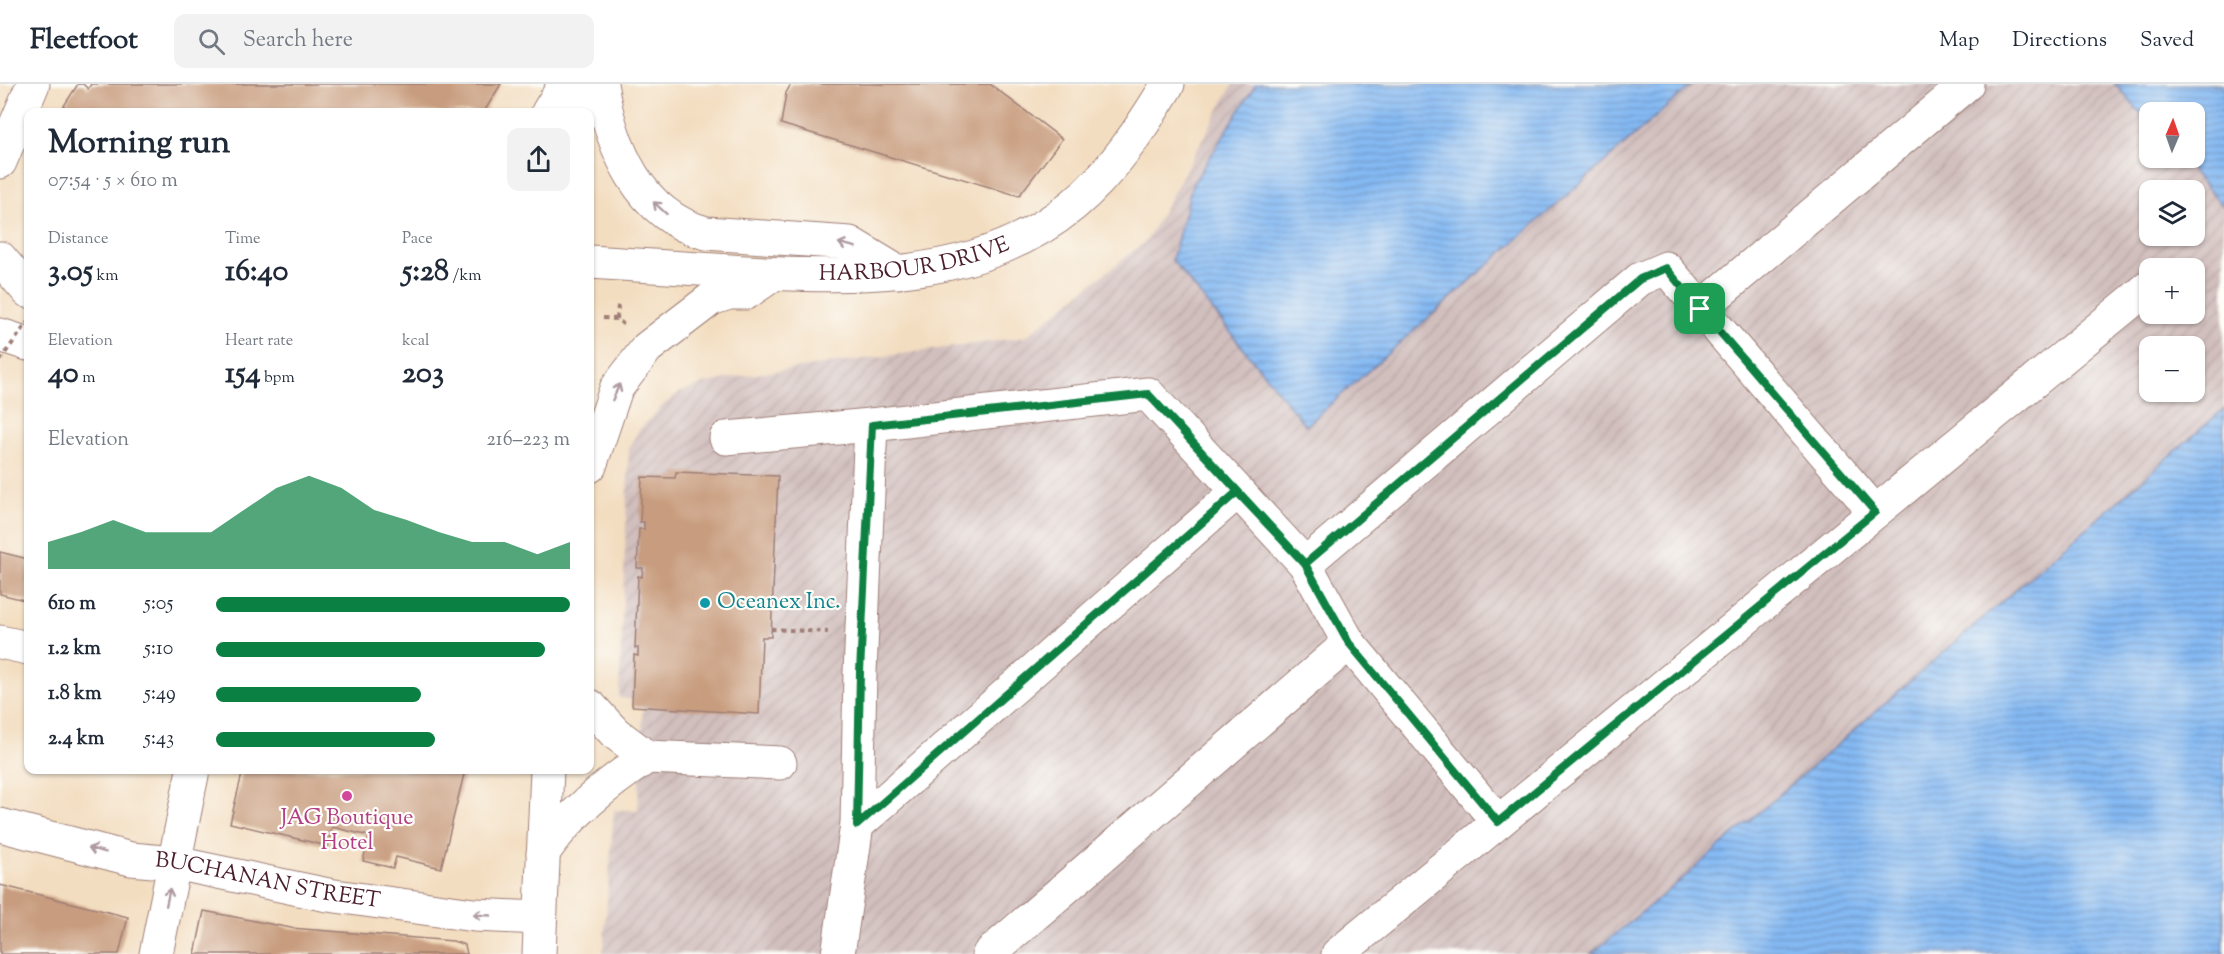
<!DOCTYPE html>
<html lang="en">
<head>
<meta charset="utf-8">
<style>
	:root { --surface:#fff; --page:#f2f2f3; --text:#1f2937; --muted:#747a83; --line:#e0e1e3; --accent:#0b8043 }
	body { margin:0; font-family:"Sorts Mill Goudy",serif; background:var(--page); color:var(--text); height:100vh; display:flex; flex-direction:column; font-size:22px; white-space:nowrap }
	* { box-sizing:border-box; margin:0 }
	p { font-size:20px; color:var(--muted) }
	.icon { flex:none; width:33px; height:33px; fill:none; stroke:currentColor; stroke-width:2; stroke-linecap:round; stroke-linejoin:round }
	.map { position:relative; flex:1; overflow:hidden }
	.panel { position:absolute; left:24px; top:24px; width:570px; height:666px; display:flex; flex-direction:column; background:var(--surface); border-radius:12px; box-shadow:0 2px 4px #0004 }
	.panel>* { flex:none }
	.needle { width:39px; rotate:2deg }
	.buttons { position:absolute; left:2139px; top:18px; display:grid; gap:12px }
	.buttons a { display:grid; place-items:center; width:66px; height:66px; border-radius:12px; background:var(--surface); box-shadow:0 2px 4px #0004; font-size:30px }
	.pin { position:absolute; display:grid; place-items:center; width:51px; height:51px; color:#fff; margin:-26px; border-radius:12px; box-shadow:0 3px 9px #0006 }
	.round { display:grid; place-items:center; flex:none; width:63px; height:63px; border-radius:12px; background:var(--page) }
	.headline { display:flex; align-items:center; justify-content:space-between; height:102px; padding:0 24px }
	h1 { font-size:33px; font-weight:800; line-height:45px }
	.stats { display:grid; grid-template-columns:repeat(3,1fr); gap:9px; height:102px; padding:6px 24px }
	.stats div { display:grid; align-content:center }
	.stats b { font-size:30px; font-weight:800 }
	.stats small { font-size:16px; font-weight:400 }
	.stats p { font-size:16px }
	.chart { height:168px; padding:12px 24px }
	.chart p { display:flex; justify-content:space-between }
	.chart svg { width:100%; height:108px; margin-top:6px; fill:var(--accent); opacity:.7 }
	ul { padding:0 24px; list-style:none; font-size:20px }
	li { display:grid; grid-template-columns:96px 72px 1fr; align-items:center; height:45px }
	li i { height:15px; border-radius:8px; background:var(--accent) }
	header { display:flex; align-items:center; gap:36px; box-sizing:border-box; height:84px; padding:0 30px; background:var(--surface); border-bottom:2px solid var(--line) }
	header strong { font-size:28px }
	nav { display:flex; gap:33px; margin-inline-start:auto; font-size:21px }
	.search { width:420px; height:54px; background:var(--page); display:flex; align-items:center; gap:15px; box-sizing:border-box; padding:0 21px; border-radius:12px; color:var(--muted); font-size:22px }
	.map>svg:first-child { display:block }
	.industrial { fill:url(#industrial-furrows); fill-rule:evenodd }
	.water { fill:url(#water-rules); stroke:#676c8f; stroke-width:1.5 }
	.building { fill:#c89c7e }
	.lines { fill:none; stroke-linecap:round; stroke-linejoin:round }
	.minor-casing { stroke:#9e7e76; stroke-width:35 }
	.major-casing { stroke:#9e7e76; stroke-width:35 }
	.path { stroke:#9e7e76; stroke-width:4; stroke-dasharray:4.5 4.5; stroke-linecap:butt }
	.minor { stroke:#fff; stroke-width:33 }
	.major { stroke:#fff; stroke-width:33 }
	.path-bridge { stroke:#9e7e76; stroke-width:4; stroke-dasharray:4.5 4.5; stroke-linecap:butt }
	.oneway { stroke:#ae9aa0 }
	.route-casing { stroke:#fff; stroke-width:12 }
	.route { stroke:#0b8043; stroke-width:8 }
	.culture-dot { fill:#0f9aa8; stroke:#fdfcf7; stroke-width:2 }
	.hotel-dot { fill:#d1479c; stroke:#fdfcf7; stroke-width:2 }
	.labels { text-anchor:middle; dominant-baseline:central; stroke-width:4.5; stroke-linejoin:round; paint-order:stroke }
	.street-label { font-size:22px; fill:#4a1f2b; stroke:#fdfcf7 }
	.culture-label { font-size:22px; fill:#0d838f; stroke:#fdfcf7; text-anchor:start }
	.hotel-label { font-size:22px; fill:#b23c85; stroke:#fdfcf7 }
</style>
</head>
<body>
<header>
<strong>Fleetfoot</strong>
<div class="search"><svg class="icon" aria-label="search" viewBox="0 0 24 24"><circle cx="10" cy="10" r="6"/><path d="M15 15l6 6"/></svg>Search here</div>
<nav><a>Map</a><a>Directions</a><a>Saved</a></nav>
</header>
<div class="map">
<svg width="2224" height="870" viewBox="0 0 2224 870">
	<defs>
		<pattern id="industrial-furrows" width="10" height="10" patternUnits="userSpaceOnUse" patternTransform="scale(1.5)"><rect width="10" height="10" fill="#d1bfbe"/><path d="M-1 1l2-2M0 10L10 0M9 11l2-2" fill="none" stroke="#b5a4a3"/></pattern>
		<pattern id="water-rules" width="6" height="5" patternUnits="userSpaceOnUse" patternTransform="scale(1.5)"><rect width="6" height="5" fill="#84b9f3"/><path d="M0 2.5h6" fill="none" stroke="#6e96c5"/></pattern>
	</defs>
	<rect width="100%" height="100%" fill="#fdfcf7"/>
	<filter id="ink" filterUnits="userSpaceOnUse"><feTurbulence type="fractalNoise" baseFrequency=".0167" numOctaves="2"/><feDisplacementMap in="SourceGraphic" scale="12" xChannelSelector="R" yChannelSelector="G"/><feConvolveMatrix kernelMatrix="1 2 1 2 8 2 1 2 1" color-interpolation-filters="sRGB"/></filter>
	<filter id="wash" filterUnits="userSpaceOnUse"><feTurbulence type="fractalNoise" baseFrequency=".008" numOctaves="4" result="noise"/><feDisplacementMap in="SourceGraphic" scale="24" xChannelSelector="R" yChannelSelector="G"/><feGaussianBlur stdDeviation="1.35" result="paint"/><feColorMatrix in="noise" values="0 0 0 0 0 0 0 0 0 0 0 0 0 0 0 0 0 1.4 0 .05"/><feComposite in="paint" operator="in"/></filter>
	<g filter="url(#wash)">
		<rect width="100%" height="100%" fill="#f3ddc0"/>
		<path class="industrial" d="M1233,0H1256L1192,100L1306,342L1693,0H2115L2149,39L2150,74H2180L2224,123V325L1681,796L1591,870H603L614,726H638L643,624L632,622L631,615L619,614L629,364L638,347L663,321L679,309L703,300L735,293L1025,253L1147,156ZM2150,106H2194V152H2150ZM2150,184H2194V230H2150ZM2150,262H2194V308H2150Z"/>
		<g class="water">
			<polygon points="1256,0 1693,0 1306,342 1172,176 1192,101"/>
			<polygon points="2115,0 2224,0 2224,123 2180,74 2194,74 2194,28 2150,28 2149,39"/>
			<polygon points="2224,325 2224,870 1591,870 1681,796"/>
		</g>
		<g id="blocks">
			<g class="building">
				<polygon points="78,0 83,0 88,5 91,0 501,0 484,28 60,28"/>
				<polygon points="791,0 990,0 1062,55 1019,112 781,40 786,9"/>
				<polygon points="676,388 778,392 771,553 762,553 759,630 632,622 634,571 638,572 638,564 635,564 638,492 642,493 643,484 637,484 639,445 644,445 644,438 640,438 642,393 675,394"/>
				<polygon points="0,468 28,475 28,517 0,510"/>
				<polygon points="243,686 465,686 441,784 396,773 393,784 363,777 369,752 332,743 328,762 230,739"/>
				<polygon points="0,801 128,833 119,870 0,870"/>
				<polygon points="204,827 291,844 453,857 465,861 467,870 195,870"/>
			</g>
		</g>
	</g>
	<g filter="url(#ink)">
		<use href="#blocks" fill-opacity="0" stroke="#9e7e76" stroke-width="1.5"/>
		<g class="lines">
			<g class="minor-casing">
				<g id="minor">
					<polyline points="585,28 592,0"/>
					<polyline points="1700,225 1967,0"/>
					<polyline points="726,354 871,341"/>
					<polyline points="1305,480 1640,195 1666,184 1875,428"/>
					<polyline points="0,558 28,564"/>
					<polyline points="590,622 615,649 647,673 780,679"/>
					<path id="s1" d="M0,741L131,775L175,779L328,811L474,831L540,834"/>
					<polyline points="857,741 860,588 871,341 1148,310 1305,480 1349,559 1498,738"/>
					<path d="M543,769C570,729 607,700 647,673"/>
					<polyline points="156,870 193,686"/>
					<polyline points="838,870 857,741 1237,408"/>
					<polyline points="989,870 1349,559"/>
					<polyline points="1338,870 2150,202"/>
				</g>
			</g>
			<g class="major-casing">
				<g id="major">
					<path d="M601,0C611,62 639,132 706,149L850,159L898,188"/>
					<polyline points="548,28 565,0"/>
					<polyline points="0,78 33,0"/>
					<polyline points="0,174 28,207"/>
					<path id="s2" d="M590,178C636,181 683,184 730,187C846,194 978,200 1073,121C1112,89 1142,43 1168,0"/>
					<polyline points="0,251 28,260"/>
					<polyline points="590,382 616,305 647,264 711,215 729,209 746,209 768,194"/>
					<polyline points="539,870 547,686"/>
				</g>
			</g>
			<g class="path">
				<polyline points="603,234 617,235 624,241"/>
				<polyline points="617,235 618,221"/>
				<polyline points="771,545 828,548"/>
			</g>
			<use href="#minor" class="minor"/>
			<use href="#major" class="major"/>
			<polyline class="path-bridge" points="0,276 28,238"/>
		</g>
		<defs><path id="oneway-shaft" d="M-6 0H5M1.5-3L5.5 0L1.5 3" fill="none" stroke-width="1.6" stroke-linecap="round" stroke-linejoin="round" transform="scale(1.5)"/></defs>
		<g class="oneway">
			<use href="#oneway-shaft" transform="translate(660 124) rotate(-138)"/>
			<use href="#oneway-shaft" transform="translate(847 161) rotate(-166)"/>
			<use href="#oneway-shaft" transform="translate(616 308) rotate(-66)"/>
			<use href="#oneway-shaft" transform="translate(97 766) rotate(-165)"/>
			<use href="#oneway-shaft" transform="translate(168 813) rotate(-78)"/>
			<use href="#oneway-shaft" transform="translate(482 831) rotate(-177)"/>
		</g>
	</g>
	<g class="lines" filter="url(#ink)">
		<g class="route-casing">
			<polyline id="route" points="1700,225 1666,184 1640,195 1305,480 1237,408 857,741 860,588 872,341 1148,310 1305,480 1349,559 1498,738 1875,428 1700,225"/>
		</g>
		<use href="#route" class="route"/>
	</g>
	<circle class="culture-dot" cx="705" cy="519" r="6"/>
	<circle class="hotel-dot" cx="347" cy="712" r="6"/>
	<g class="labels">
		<g class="street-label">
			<text stroke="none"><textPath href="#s2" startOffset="326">HARBOUR DRIVE</textPath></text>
			<text stroke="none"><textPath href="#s1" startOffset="274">BUCHANAN STREET</textPath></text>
		</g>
		<g class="culture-label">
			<text x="717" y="519">Oceanex Inc.</text>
		</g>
		<g class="hotel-label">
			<text x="347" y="735">JAG Boutique<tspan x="347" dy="25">Hotel</tspan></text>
		</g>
	</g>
</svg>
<div class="buttons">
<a><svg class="needle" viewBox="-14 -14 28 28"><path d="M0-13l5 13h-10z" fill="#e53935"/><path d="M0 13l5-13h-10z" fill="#747a83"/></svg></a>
<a><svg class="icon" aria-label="layers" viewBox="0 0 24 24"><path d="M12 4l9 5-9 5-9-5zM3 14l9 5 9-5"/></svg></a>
<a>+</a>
<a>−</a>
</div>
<div class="pin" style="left:1700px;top:225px;background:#1e9e55"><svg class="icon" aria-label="arrive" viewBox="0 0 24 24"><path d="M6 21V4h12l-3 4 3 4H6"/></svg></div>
<section class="panel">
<div class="headline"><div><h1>Morning run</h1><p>07:54 · 5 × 610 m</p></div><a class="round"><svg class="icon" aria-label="share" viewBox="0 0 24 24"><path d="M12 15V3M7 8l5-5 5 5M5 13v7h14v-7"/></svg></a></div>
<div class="stats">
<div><p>Distance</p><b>3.05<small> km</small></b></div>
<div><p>Time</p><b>16:40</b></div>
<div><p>Pace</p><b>5:28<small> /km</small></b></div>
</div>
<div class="stats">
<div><p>Elevation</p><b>40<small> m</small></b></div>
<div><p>Heart rate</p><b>154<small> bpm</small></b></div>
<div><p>kcal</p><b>203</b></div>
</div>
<div class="chart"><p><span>Elevation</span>216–223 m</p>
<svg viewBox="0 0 160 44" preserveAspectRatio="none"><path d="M0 44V33L10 29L20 24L30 29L40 29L50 29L60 20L70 11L80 6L90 11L100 20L110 24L120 29L130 33L140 33L150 38L160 33V44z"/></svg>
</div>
<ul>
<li><b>610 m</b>5:05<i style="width:100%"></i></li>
<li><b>1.2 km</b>5:10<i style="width:93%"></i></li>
<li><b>1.8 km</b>5:49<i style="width:58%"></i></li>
<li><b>2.4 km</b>5:43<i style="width:62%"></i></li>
</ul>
</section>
</div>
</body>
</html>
